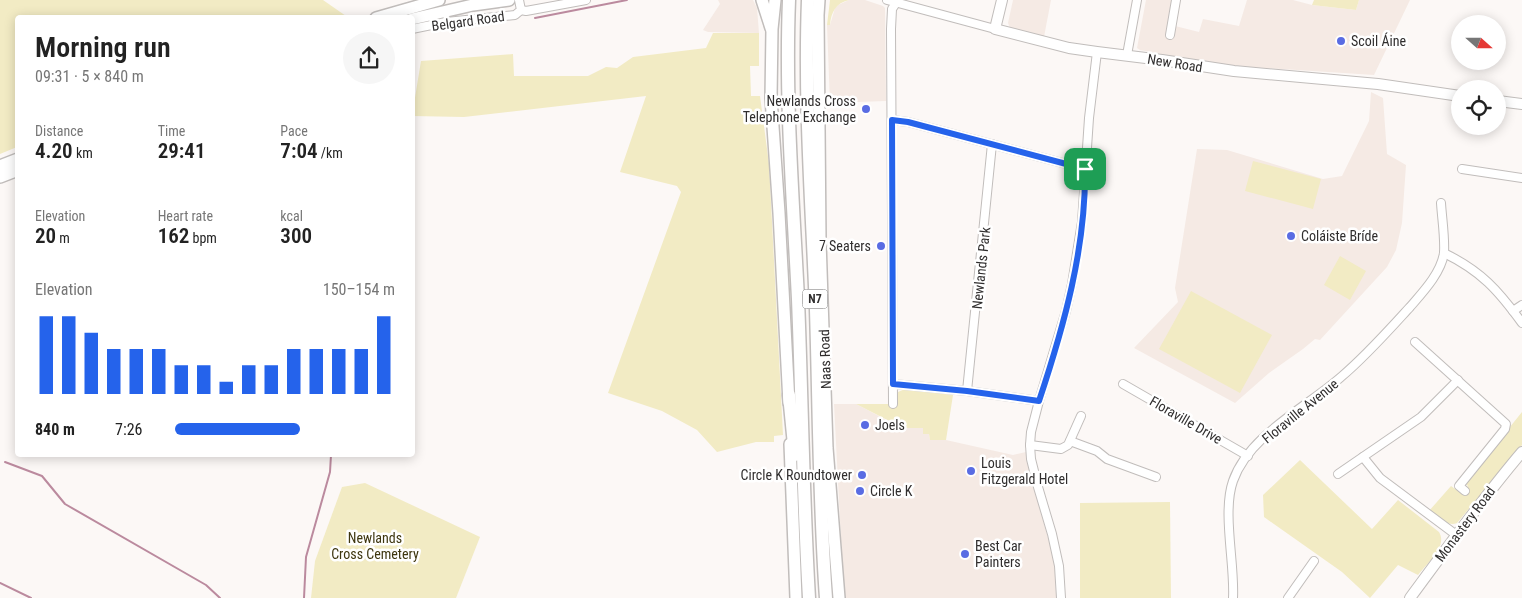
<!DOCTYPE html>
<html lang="en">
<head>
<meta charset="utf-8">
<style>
	:root { --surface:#fff; --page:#f6f6f6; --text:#222; --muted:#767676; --accent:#2563eb }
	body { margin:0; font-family:"Roboto Condensed",sans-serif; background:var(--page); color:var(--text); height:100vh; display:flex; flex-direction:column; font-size:19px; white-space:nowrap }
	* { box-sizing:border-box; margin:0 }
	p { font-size:16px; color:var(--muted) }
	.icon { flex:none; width:28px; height:28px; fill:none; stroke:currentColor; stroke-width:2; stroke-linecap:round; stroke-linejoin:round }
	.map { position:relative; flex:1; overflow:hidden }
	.panel { position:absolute; left:15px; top:15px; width:400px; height:442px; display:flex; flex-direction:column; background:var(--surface); border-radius:5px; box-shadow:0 2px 12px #0003 }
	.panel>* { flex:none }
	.needle { width:32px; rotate:111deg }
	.controls { position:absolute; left:1451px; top:15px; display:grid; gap:10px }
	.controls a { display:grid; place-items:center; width:55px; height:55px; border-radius:50%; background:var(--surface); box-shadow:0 2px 12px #0003; font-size:25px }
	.pin { position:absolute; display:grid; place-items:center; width:42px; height:42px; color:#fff; margin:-21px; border-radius:10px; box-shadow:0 2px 8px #0006 }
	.round { display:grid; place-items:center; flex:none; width:52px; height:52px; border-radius:26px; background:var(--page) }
	.summary { display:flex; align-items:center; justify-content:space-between; height:85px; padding:0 20px }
	h1 { font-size:28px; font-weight:600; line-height:38px }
	.stats { display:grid; grid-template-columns:repeat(3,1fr); gap:8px; height:85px; padding:5px 20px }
	.stats div { display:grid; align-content:center }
	.stats b { font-size:21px; font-weight:600 }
	.stats small { font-size:14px; font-weight:400 }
	.stats p { font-size:14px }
	.chart { height:140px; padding:10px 20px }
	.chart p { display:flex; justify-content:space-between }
	.chart svg { width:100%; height:90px; margin-top:5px; stroke:var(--accent); stroke-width:6 }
	ul { padding:0 20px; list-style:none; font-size:16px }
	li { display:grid; grid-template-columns:80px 60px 1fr; align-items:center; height:38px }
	li i { height:12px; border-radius:6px; background:var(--accent) }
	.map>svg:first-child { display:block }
	.built { fill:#f5eae4 }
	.green { fill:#f2ebc4 }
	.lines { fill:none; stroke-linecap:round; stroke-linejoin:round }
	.stream { stroke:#bb8a9e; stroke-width:2 }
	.minor-casing { stroke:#c1bdbb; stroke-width:10 }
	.tertiary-casing { stroke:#c1bdbb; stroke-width:12 }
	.secondary-casing { stroke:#c1bdbb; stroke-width:14 }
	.trunk-casing { stroke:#c1bdbb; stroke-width:15 }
	.minor { stroke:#fff; stroke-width:8 }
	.tertiary { stroke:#fff; stroke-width:10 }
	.secondary { stroke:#fff; stroke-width:11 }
	.trunk { stroke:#fff; stroke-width:12 }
	.route-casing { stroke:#fff; stroke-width:10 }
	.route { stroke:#2563eb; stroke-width:6 }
	.poi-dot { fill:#596ce3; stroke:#fff; stroke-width:2 }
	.labels { text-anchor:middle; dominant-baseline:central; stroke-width:5; stroke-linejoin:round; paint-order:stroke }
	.shield { fill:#fff; stroke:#6e6d6d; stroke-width:1 }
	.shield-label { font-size:12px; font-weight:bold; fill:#302e2e }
	.street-label { font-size:14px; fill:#302e2e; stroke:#fff }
	.poi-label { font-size:14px; fill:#302e2e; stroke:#fff; text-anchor:start }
	.park-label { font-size:14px; fill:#3e360f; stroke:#fff }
</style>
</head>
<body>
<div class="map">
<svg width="1522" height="598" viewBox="0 0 1522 598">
	<rect width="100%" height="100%" fill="#fcf8f6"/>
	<g class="built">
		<polygon points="718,0 753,0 757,8 759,33 708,32 703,30 720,4"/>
		<polygon points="849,0 865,0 883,6 885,8 886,101 830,103 827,25 830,25 835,8 838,5"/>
		<polygon points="1013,0 1051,0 1044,37 1010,28 1008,23"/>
		<polygon points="1146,0 1173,0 1175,26 1199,32 1203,19 1239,26 1247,0 1293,0 1312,5 1356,10 1359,0 1410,0 1374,75 1219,65 1140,50 1137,48"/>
		<polygon points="1371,92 1383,98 1387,154 1406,165 1402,223 1396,250 1387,267 1320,340 1315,339 1303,349 1269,373 1235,403 1134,348 1178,302 1175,288 1197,149 1227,150 1323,179 1342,176 1369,121"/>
		<polygon points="834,404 856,404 902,428 923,428 929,434 930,440 946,440 1013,455 1026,452 1032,480 1055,563 1056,598 844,598"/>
	</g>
	<g class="green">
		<polygon points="0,0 323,0 346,16 341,18 18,18 17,147 0,154"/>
		<path d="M830,0H849C836,3 831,12 830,25H827Z"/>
		<polygon points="1314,0 1359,0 1356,10 1312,5"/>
		<polygon points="713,33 759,33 759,66 750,66 751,96 760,96 769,164 783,435 774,436 774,442 756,442 717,452 697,430 662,411 608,393 681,192 677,186 620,172 646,96 464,117 412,116 421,61 513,54 514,76 588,76 606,67 617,68 633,57 706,48"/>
		<polygon points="1253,161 1321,179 1313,209 1245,191"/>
		<polygon points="1340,256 1366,271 1350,300 1324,285"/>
		<polygon points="1191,291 1272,335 1240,393 1159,349"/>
		<polygon points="905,389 953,395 946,440 930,440 929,434 923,434 923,428 903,428 856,404 896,404 898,392"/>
		<path d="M1522,412V445L1457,523C1447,527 1437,517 1429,511L1451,486L1462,494L1468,486L1465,483Z"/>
		<path d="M1300,460L1372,529L1398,500L1439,532C1448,547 1427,563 1418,575L1398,565L1370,598L1342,572L1264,517L1263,495Z"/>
		<polygon points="365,483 480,537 456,598 311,598 315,561 342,487"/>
		<polygon points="1170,502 1171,598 1080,598 1080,503"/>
	</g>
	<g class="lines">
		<g class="stream">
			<polyline points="535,18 627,0"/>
			<polyline points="412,124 413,61"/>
			<polyline points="5,462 42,476 65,504 206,585 220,598"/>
			<polyline points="0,583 31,598"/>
			<polyline points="304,598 306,557 330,472 331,455"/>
		</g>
		<g class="minor-casing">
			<g id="minor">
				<polyline points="887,0 995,29"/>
				<polyline points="521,10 526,11 586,0"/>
				<polyline points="412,29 446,22 515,15 521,10 519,0"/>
				<polyline points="1170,35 1176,0"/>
				<polyline points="1127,55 1137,0"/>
				<polyline points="892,120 908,122 1085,169"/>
				<polyline points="1462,169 1522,178"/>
				<path d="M1444,253C1481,271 1498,290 1522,323"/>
				<polyline points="1513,311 1522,305"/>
				<polyline points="1415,342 1506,424 1505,429 1459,486 1465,491"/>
				<polyline points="893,384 967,391 1039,401"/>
				<polyline points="1123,384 1248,456"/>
				<polyline points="967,391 992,144"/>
				<polyline points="893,404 891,29 892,9 898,0"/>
				<polyline points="1070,441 1097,451 1107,459 1156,477"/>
				<polyline points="1030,445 1061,449 1068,445 1081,416"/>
				<polyline points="1363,457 1380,478 1455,534"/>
				<polyline points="1338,474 1421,417 1458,380"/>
				<polyline points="1061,598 1059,566 1052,534 1038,487 1031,459 1030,445 1031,432 1039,401 1066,311 1072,284 1082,222 1089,118 1097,52"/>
				<path d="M1233,598C1235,564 1222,512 1233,481C1249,435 1307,407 1341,377C1366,356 1388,331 1410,307C1423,292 1441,273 1444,253C1445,237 1442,219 1441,203"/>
				<polyline points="1288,598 1314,561"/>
			</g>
		</g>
		<g class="tertiary-casing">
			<g id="tertiary">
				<polyline points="1002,0 995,29 1069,48 1097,52 1162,60 1234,71 1378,84 1460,96"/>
				<polyline points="1498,101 1522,104"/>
				<path d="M1410,598C1447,548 1482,499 1522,452"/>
			</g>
		</g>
		<g class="secondary-casing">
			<g id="secondary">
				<polyline points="762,0 771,28"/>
				<polyline points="775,0 772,29 771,98 779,213 789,403"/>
				<polyline points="819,0 818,15 820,240 827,448 839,598"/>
				<polyline points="376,18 439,0"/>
				<polyline points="412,19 473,5 509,0"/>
				<polyline points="0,166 18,159"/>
				<polyline points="0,177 18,170"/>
				<polyline points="790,444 796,598"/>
			</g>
		</g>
		<g class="trunk-casing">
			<g id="trunk">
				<path d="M789,0C785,100 793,199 798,299C802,399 803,498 809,598"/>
				<path d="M808,0C804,104 812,207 816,310C819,406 819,502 826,598"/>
				<polyline points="789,395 795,455"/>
			</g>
		</g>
		<use href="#minor" class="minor"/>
		<use href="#tertiary" class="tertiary"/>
		<use href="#secondary" class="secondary"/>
		<use href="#trunk" class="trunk"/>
	</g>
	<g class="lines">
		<g class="route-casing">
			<path id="route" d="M892,120L908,122L1085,169C1086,248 1064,326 1039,401L967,391L893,384Z"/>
		</g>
		<use href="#route" class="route"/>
	</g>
	<g class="poi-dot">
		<circle cx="1341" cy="41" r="5"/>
		<circle cx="866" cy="109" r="5"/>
		<circle cx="1291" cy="236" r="5"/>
		<circle cx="881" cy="246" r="5"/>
		<circle cx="865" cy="425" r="5"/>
		<circle cx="971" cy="471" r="5"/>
		<circle cx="862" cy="475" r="5"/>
		<circle cx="860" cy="491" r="5"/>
		<circle cx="965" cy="554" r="5"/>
	</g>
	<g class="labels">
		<rect class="shield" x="802.5" y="289.5" width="25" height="19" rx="4"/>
		<g class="shield-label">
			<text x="815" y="299">N7</text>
		</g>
		<g class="street-label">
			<text transform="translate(468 21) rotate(-8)">Belgard Road</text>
			<text transform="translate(1175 63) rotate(9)">New Road</text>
			<text transform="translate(981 268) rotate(-84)">Newlands Park</text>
			<text transform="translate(825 359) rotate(-92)">Naas Road</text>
			<text transform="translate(1300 411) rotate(-39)">Floraville Avenue</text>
			<text transform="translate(1186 420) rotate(30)">Floraville Drive</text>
			<text transform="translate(1465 524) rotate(-53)">Monastery Road</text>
		</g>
		<g class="poi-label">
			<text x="1351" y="41">Scoil Áine</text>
			<text x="856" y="101" text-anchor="end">Newlands Cross<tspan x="856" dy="16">Telephone Exchange</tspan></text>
			<text x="1301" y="236">Coláiste Bríde</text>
			<text x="871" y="246" text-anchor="end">7 Seaters</text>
			<text x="875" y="425">Joels</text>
			<text x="981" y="463">Louis<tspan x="981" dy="16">Fitzgerald Hotel</tspan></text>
			<text x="852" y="475" text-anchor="end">Circle K Roundtower</text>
			<text x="870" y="491">Circle K</text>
			<text x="975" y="546">Best Car<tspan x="975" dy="16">Painters</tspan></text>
		</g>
		<g class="park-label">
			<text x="375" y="538">Newlands<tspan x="375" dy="16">Cross Cemetery</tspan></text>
		</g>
	</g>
</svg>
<div class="controls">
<a><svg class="needle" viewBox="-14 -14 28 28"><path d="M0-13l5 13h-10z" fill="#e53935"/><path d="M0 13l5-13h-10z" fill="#767676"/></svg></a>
<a><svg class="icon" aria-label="locate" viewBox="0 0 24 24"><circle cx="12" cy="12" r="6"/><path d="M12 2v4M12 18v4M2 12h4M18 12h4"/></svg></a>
</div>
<div class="pin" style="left:1085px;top:169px;background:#1e9e55"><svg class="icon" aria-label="arrive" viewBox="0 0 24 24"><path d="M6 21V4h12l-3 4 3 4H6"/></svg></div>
<section class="panel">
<div class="summary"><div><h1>Morning run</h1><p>09:31 · 5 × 840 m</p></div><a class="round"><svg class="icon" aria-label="share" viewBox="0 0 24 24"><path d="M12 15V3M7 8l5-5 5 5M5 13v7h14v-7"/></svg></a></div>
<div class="stats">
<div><p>Distance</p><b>4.20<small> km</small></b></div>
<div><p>Time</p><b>29:41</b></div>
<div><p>Pace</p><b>7:04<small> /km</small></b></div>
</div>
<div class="stats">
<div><p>Elevation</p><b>20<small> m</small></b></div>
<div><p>Heart rate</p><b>162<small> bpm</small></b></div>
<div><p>kcal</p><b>300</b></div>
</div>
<div class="chart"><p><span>Elevation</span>150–154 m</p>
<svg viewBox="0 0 160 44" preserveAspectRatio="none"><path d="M5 44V6M15 44V6M25 44V14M35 44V22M45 44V22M55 44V22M65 44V30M75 44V30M85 44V38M95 44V30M105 44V30M115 44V22M125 44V22M135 44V22M145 44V22M155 44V6"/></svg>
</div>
<ul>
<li><b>840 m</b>7:26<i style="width:57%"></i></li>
</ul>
</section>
</div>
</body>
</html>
